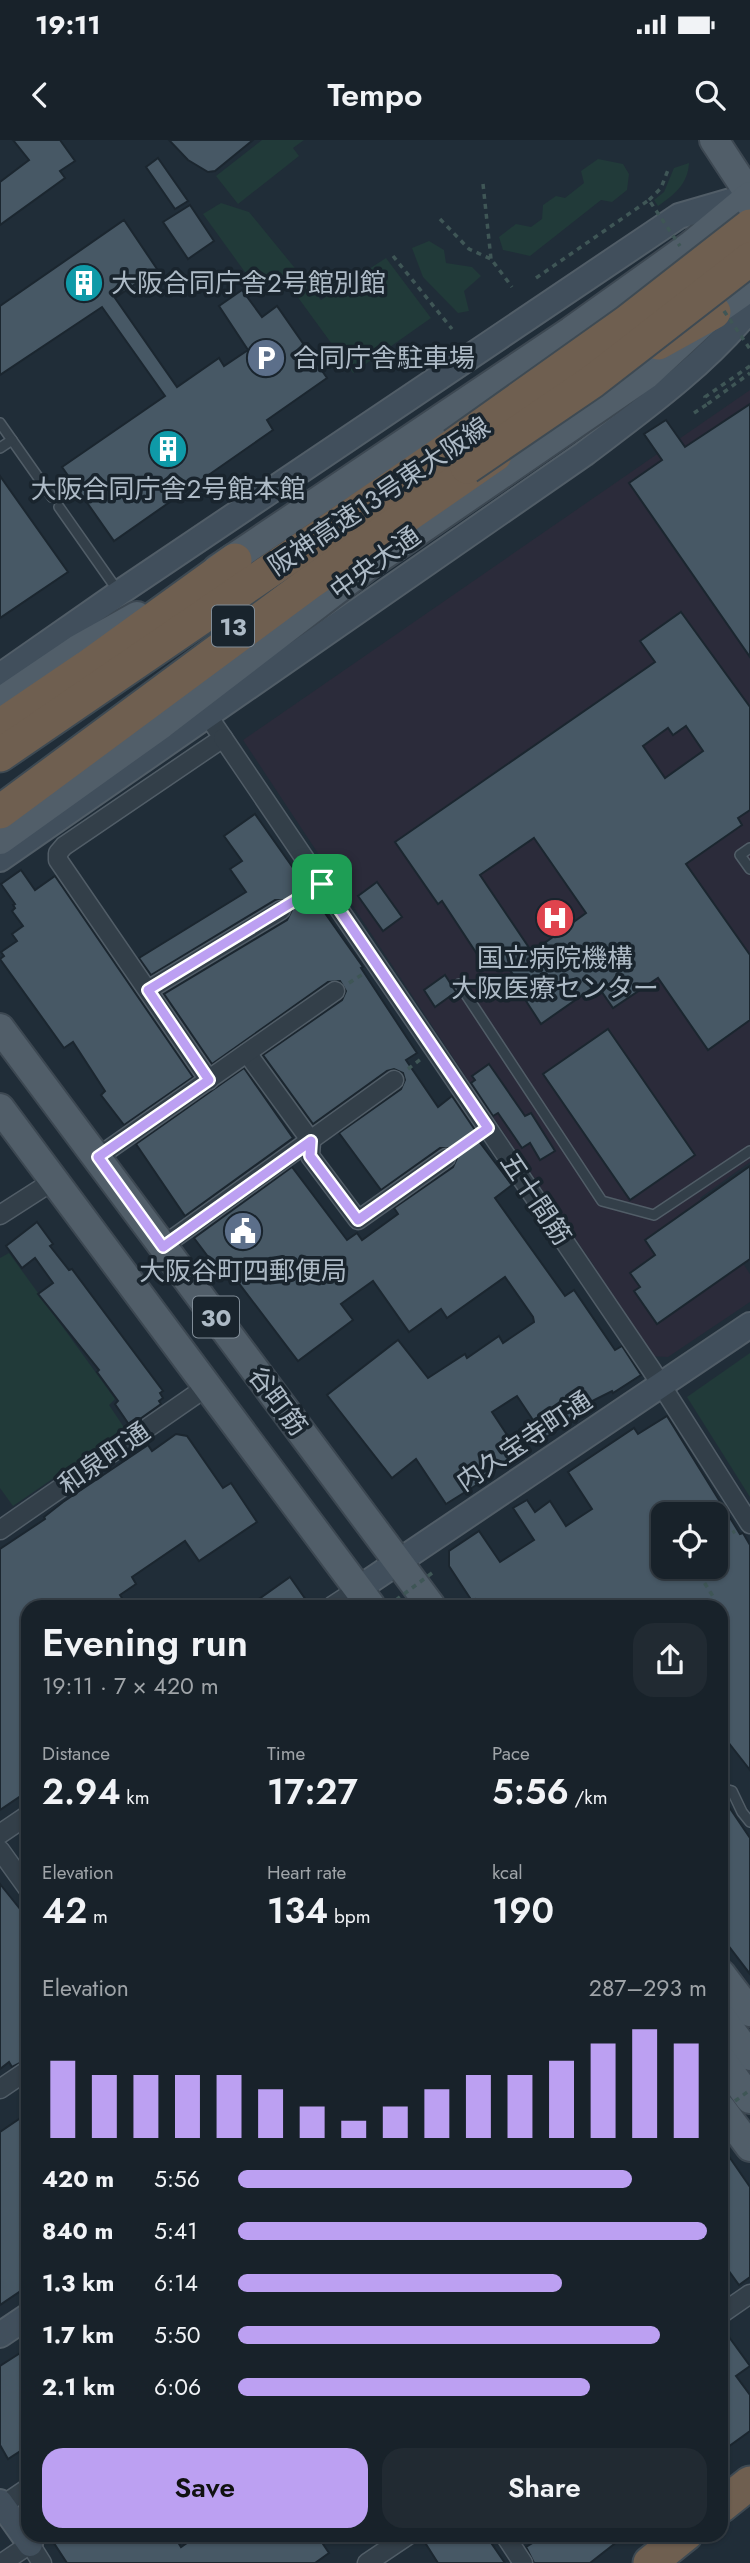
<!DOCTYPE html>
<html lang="en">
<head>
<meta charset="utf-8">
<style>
	:root { --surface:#18222a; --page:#212a32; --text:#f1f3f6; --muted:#9fa4a8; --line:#363f47; --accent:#bca0f2 }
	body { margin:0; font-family:Jost,"Noto Sans JP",sans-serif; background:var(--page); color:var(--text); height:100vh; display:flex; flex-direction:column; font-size:26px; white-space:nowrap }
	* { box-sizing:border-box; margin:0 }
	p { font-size:23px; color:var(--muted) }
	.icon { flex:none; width:38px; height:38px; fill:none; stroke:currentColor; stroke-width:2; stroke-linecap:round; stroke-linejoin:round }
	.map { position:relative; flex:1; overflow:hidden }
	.sheet { position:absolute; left:21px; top:1460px; width:707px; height:942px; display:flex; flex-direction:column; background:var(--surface); border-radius:21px; box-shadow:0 2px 5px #0004,0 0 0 2px var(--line) }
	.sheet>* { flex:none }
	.buttons { position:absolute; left:651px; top:1362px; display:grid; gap:14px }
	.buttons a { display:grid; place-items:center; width:77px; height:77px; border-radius:14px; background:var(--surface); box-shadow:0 2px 5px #0004,0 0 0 2px var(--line); font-size:35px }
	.pin { position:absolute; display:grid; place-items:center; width:60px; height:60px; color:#fff; margin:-30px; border-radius:14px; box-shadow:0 4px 10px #0006 }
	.round { display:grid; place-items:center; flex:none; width:74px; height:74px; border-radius:21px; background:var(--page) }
	.head { display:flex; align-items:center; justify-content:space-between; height:119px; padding:0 21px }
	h1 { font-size:38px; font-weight:600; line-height:52px }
	.figures { display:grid; grid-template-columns:repeat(3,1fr); gap:10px; height:119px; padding:7px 21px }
	.figures div { display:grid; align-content:center }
	.figures b { font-size:35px; font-weight:600 }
	.figures small { font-size:19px; font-weight:400 }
	.figures p { font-size:19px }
	.chart { height:196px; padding:14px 21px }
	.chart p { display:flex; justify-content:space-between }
	.chart svg { width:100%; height:126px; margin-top:7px; stroke:var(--accent); stroke-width:6 }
	.cta { display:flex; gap:14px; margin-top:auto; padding:14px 21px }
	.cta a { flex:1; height:80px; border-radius:21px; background:var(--accent); color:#111; font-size:28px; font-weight:600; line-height:80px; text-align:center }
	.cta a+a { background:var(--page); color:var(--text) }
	ul { padding:0 21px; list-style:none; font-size:23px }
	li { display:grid; grid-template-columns:112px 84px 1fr; align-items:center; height:52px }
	li i { height:18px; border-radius:9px; background:var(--accent) }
	.status { display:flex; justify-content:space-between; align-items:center; height:49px; padding:0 35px; background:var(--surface); direction:ltr }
	.status svg { height:19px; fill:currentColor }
	header { display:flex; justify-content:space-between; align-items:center; height:91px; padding:0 21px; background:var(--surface); font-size:32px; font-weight:600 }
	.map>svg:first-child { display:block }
	.medical { fill:#2b2b3a }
	.green { fill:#213a39 }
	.building { fill:#475865; stroke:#1b262f; stroke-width:2; fill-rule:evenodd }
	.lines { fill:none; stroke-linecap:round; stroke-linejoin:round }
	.lane-casing { stroke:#515d67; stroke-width:12 }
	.street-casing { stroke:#515d67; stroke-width:21 }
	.secondary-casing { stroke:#515d67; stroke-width:28 }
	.primary-casing { stroke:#3d4852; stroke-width:32 }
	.highway-casing { stroke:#3e4a53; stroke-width:37 }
	.path { stroke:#3f5656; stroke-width:3.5; stroke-dasharray:5 5; stroke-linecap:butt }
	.lane { stroke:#333f49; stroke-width:9 }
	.street { stroke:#333f49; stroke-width:18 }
	.secondary { stroke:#414f5c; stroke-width:24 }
	.primary { stroke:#515e69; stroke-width:28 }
	.highway { stroke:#6f5f50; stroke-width:33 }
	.highway-bridge-casing { stroke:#3e4a53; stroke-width:37; stroke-linecap:butt }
	.path-bridge { stroke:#3f5656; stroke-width:3.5; stroke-dasharray:5 5; stroke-linecap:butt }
	.highway-bridge { stroke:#6f5f50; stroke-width:33 }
	.route-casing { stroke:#fff; stroke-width:14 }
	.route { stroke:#bca0f2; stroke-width:9 }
	.labels { text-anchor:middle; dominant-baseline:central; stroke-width:7; stroke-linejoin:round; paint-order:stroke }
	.shield { fill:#19242d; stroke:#818d98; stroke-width:2 }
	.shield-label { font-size:24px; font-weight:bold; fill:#adbac6 }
	.poi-label { font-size:26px; fill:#adbac6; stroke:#19242d }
	.street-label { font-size:26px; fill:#adbac6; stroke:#19242d }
</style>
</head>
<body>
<div class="status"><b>19:11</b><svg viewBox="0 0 49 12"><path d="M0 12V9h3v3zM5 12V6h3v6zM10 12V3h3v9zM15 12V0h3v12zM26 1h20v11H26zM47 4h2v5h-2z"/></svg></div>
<header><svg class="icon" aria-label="back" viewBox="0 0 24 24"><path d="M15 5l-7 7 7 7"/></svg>Tempo<svg class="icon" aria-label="search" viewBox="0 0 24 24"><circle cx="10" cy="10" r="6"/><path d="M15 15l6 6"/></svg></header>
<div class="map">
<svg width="750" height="2423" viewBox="0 0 750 2423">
	<rect width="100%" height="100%" fill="#202d38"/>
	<polygon class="medical" points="750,250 750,1022 700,1058 750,1134 750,1162 668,1217 645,1216 602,1150 596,1129 478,955 243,600"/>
	<g class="green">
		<polygon points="262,0 304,0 293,8 299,16 238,64 216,36"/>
		<polygon points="598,19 623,24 629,34 627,50 612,62 601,60 530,116 503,110 499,97 516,84 531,87 542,79 543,65 556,56 565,58 584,43 581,31"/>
		<path d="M689,23C688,44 674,55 658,66L654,60L664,52L674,28Z"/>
		<polygon points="221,63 249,72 321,160 386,118 431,178 353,233 278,130 255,146 203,74"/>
		<polygon points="429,101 444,110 446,123 472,127 481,136 464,151 469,171 458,173 423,137 412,108"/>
		<polygon points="9,1113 115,1259 109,1265 125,1289 13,1366 0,1348 0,1118"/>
		<polygon points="750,1213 750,1357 687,1257"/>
	</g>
	<g class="building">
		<polygon points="13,0 60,0 75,21 60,31 65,38 0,85 0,42 29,20"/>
		<polygon points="169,0 253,0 215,31 208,32 188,20"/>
		<polygon points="158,18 188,61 175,69 146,27"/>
		<polygon points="190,65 214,101 188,119 163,82"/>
		<polygon points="124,80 157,129 115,158 177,247 219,218 224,226 248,210 219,166 242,150 262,177 277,166 327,238 267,280 273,290 114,401 62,327 165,256 102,167 0,235 0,166"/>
		<polygon points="750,264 750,517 629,343 662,320 644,294 666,280 685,307"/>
		<polygon points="0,336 68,432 0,478"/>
		<path d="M681,472L750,567V670L738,678L742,685L686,724L750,815V880L708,910L658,838L613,868L597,845L541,884L526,861L530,859L498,813L483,823L442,761L438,764L395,702L655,522L640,501ZM686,586L703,611L665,638L643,606L668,588L673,595ZM534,698L586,773L532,812L480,735Z"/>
		<polygon points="255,674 363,827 361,828 417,913 406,920 438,967 452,956 475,990 472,992 512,1045 495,1058 565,1156 574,1150 615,1210 622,1206 641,1235 613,1253 612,1251 578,1268 582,1273 545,1298 517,1256 492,1272 519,1313 484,1336 486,1339 446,1364 416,1319 392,1338 327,1255 398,1200 428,1238 465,1214 467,1218 499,1196 503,1203 534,1182 533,1177 505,1137 447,1178 441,1169 409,1192 373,1141 341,1164 353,1180 298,1221 231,1133 224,1138 194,1098 292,1027 347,1100 357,1093 362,1100 398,1074 394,1068 453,1027 457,1018 451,1008 440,1008 381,1050 339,993 401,949 405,940 403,933 394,929 387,931 313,984 263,915 342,860 346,851 340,841 328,842 212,924 164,854 287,780 292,770 287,760 275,760 151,835 139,818 246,752 230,729 242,721 224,696"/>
		<polygon points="21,730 35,750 55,736 193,937 124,985 101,955 105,951 73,902 64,908 0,819 4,816 1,812 17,801 12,794 23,786 12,771 15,768 13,765 15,764 1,744"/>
		<polygon points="377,742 402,777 383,791 358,756"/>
		<polygon points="445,835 456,852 435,867 424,850"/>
		<polygon points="608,889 695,1015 630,1060 543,934"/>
		<polygon points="489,924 525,976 531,973 555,1011 540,1020 530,1003 522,1008 498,973 493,976 471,943 475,940 472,936"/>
		<polygon points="244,928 293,998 185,1076 136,1004"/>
		<polygon points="750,1026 750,1119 657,1184 634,1151 640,1147 630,1133 655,1115 645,1100"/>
		<polygon points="37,1082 53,1104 50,1106 69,1130 72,1129 163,1251 160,1253 163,1258 159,1261 161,1264 130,1286 115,1264 118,1261 97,1232 99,1230 38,1154 53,1143 35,1118 22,1128 6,1106"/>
		<path d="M667,1276L740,1394L743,1393L750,1405V1630L721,1593V1466H480L475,1459L472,1461L449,1426V1411L479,1391L500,1422L534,1400L513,1368L527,1360L535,1372L550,1361L566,1386L592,1369L568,1332L634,1288L638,1294ZM663,1374H716V1426H663Z"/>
		<polygon points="176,1294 187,1296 223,1348 231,1343 257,1382 199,1421 185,1401 132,1437 136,1444 120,1455 127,1466 28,1466 28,1651 0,1670 0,1409 45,1379 44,1377 63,1362 148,1305 152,1311"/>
		<polygon points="290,1437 306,1460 296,1466 249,1466"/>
		<polygon points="721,1655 750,1698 750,1834 721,1796"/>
		<polygon points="0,1744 28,1779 28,1919 12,1927 9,1922 0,1929"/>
		<polygon points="28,1973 28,2146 0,2165 0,1992"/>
		<polygon points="721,2005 750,2047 750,2137 739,2145 721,2120"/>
		<polygon points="721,2186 750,2226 736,2236 750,2255 750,2291 721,2312"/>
		<polygon points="28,2208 28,2306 8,2319 0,2305 0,2226"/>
		<polygon points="48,2394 173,2394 181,2407 200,2394 337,2394 323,2404 329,2413 315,2423 67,2423"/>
		<polygon points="434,2394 485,2394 505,2423 438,2423 424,2401"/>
		<polygon points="547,2394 627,2394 590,2423 534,2423 526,2407"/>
	</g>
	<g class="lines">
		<g class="lane-casing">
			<g id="lane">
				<polyline points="0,283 52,357"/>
				<polyline points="0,308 12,300"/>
				<polyline points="59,367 118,451"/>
				<polyline points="750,708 740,715 750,729"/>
				<polyline points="459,844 602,1061 654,1075 750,1011"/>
				<polyline points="721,1648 732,1651 742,1672 750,1682"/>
			</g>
		</g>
		<g class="street-casing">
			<g id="street">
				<polyline points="208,576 223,598 64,706 58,713 58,720 209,940"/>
				<polyline points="223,598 651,1229 750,1384"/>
				<polyline points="148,850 281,770"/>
				<polyline points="247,913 311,1001 310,1016 358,1080 446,1018"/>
				<polyline points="98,1017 335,851"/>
				<polyline points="0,1075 53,1041"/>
				<polyline points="163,1106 394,940"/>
				<polyline points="0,1390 208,1246"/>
				<polyline points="332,1466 358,1449"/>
				<polyline points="0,1694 28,1675"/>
				<polyline points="0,1710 28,1749"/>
				<polyline points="0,1949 28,1930"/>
				<polyline points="721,2174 750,2154"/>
				<polyline points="3,2365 28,2348"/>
				<polyline points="504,2394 523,2423"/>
				<polyline points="2,2423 30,2404 42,2423"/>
				<polyline points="367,2423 410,2394"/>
			</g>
		</g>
		<g class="secondary-casing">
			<g id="secondary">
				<polyline points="0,536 119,453 679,76 748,56"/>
				<path d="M0,719L584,314C642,270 704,226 750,169"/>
				<polyline points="358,1449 750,1185"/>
				<polyline points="0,2195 28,2176"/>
				<polyline points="0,2362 30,2404"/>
			</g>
		</g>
		<g class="primary-casing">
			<g id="primary">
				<polyline points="714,0 750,55"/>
				<polyline points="217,429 571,191 690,106 750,56"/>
				<polyline points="0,562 78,509 137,476"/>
				<polyline points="0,700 162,584 369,425 646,235 714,172 750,147"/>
				<polyline points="0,888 431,1466"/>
				<polyline points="0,968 371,1466"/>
				<polyline points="721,1834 750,1872"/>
				<polyline points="721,1877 750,1916"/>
				<polyline points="721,1919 750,1959"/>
				<polyline points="721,1968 750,2007"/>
			</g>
		</g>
		<g class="highway-casing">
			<g id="highway">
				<polyline points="658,203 714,172"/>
				<polyline points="0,586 87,527 235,420"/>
				<polyline points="0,615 454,305"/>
				<polyline points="0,672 308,444 495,315"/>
				<polyline points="721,2366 750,2343"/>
				<polyline points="650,2423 686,2394"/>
			</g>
		</g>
		<g class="path">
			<polyline points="483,44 491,119"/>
			<polyline points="649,60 661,48 668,30"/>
			<polyline points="440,79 469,109 491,119 512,147"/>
			<polyline points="393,116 452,189"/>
			<polyline points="750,226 705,257 709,263 750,233"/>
			<polyline points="694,273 709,263"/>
			<polyline points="349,843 363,834"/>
			<polyline points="408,929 421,919"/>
			<polyline points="716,1404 735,1391"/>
			<polyline points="694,1426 714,1458"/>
		</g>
		<use href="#lane" class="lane"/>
		<use href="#street" class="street"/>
		<use href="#secondary" class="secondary"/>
		<use href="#primary" class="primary"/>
		<use href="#highway" class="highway"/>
		<g class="highway-bridge-casing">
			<g id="highway-bridge">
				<polyline points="454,305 627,182 750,86"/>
				<polyline points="467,327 593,241 750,119"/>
			</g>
		</g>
		<g class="path-bridge">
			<polyline points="536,138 649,60 680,106"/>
			<polyline points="724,171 750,209"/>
			<polyline points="388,1466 432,1433 430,1431"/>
			<polyline points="735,1961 750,1950"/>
		</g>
		<use href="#highway-bridge" class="highway-bridge"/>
	</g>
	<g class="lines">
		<g class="route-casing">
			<polygon id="route" points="322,744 488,988 358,1080 310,1016 311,1001 163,1107 98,1017 209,940 148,850"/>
		</g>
		<use href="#route" class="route"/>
	</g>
	<defs>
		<g id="building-disc" transform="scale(2.0125)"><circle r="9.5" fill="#0f9aa8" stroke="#19242d"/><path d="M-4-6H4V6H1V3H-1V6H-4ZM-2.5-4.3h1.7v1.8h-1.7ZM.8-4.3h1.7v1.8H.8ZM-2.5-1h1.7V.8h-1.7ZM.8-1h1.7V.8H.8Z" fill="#fff"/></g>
		<g id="parking-disc" transform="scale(2.0125)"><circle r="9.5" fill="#5c6f8a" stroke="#19242d"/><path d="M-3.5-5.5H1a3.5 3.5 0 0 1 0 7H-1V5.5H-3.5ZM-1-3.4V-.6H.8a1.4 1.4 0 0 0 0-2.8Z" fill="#fff"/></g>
		<g id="hospital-disc" transform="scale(2.0125)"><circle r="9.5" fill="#e0444e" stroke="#19242d"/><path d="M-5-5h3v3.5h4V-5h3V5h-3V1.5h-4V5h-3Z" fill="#fff"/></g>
		<g id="civic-disc" transform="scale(2.0125)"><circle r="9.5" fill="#5c6f8a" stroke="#19242d"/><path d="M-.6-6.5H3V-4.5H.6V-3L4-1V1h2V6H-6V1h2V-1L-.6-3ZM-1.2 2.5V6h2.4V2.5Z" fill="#fff"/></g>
	</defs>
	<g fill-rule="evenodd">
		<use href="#building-disc" x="84" y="143"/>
		<use href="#parking-disc" x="266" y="218"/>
		<use href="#building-disc" x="168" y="309"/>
		<use href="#hospital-disc" x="555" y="778"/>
		<use href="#civic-disc" x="243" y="1091"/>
	</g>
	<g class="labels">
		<g class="shield">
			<rect x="212" y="465.5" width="42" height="41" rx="5"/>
			<rect x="193" y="1156.5" width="46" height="41" rx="5"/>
		</g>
		<g class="shield-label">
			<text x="233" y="486">13</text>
			<text x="216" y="1177">30</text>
		</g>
		<g class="poi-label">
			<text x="111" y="143" text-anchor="start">大阪合同庁舎2号館別館</text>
			<text x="293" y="218" text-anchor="start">合同庁舎駐車場</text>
			<text x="168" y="349">大阪合同庁舎2号館本館</text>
			<text x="555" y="818">国立病院機構<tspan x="555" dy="30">大阪医療センター</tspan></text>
			<text x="243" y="1131">大阪谷町四郵便局</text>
		</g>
		<g class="street-label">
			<text transform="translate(379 356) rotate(-34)">阪神高速13号東大阪線</text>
			<text transform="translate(375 423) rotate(-36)">中央大通</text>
			<text transform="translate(536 1059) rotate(56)">五十間筋</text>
			<text transform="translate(278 1261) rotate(53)">谷町筋</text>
			<text transform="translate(524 1301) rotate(-34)">内久宝寺町通</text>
			<text transform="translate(104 1318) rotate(-35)">和泉町通</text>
		</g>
	</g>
</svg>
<div class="buttons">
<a><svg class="icon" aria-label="locate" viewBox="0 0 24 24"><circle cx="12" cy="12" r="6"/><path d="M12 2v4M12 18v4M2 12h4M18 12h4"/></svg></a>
</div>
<div class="pin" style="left:322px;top:744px;background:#1e9e55"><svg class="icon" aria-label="arrive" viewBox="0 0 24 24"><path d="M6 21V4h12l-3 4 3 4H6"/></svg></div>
<section class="sheet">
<div class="head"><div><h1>Evening run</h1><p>19:11 · 7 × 420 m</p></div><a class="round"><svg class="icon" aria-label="share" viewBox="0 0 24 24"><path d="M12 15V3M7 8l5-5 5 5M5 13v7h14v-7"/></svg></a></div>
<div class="figures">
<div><p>Distance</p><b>2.94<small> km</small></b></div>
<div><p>Time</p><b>17:27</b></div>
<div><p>Pace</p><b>5:56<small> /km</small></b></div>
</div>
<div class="figures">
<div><p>Elevation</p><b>42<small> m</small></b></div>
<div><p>Heart rate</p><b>134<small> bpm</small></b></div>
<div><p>kcal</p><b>190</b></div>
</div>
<div class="chart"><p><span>Elevation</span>287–293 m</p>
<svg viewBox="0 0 160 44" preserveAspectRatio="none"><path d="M5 44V17M15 44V22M25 44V22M35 44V22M45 44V22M55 44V27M65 44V33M75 44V38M85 44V33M95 44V27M105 44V22M115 44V22M125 44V17M135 44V11M145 44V6M155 44V11"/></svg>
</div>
<ul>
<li><b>420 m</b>5:56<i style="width:84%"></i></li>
<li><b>840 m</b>5:41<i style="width:100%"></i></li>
<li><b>1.3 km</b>6:14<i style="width:69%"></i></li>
<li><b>1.7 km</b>5:50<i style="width:90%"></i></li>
<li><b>2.1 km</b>6:06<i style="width:75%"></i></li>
</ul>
<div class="cta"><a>Save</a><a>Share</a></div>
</section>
</div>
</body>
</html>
